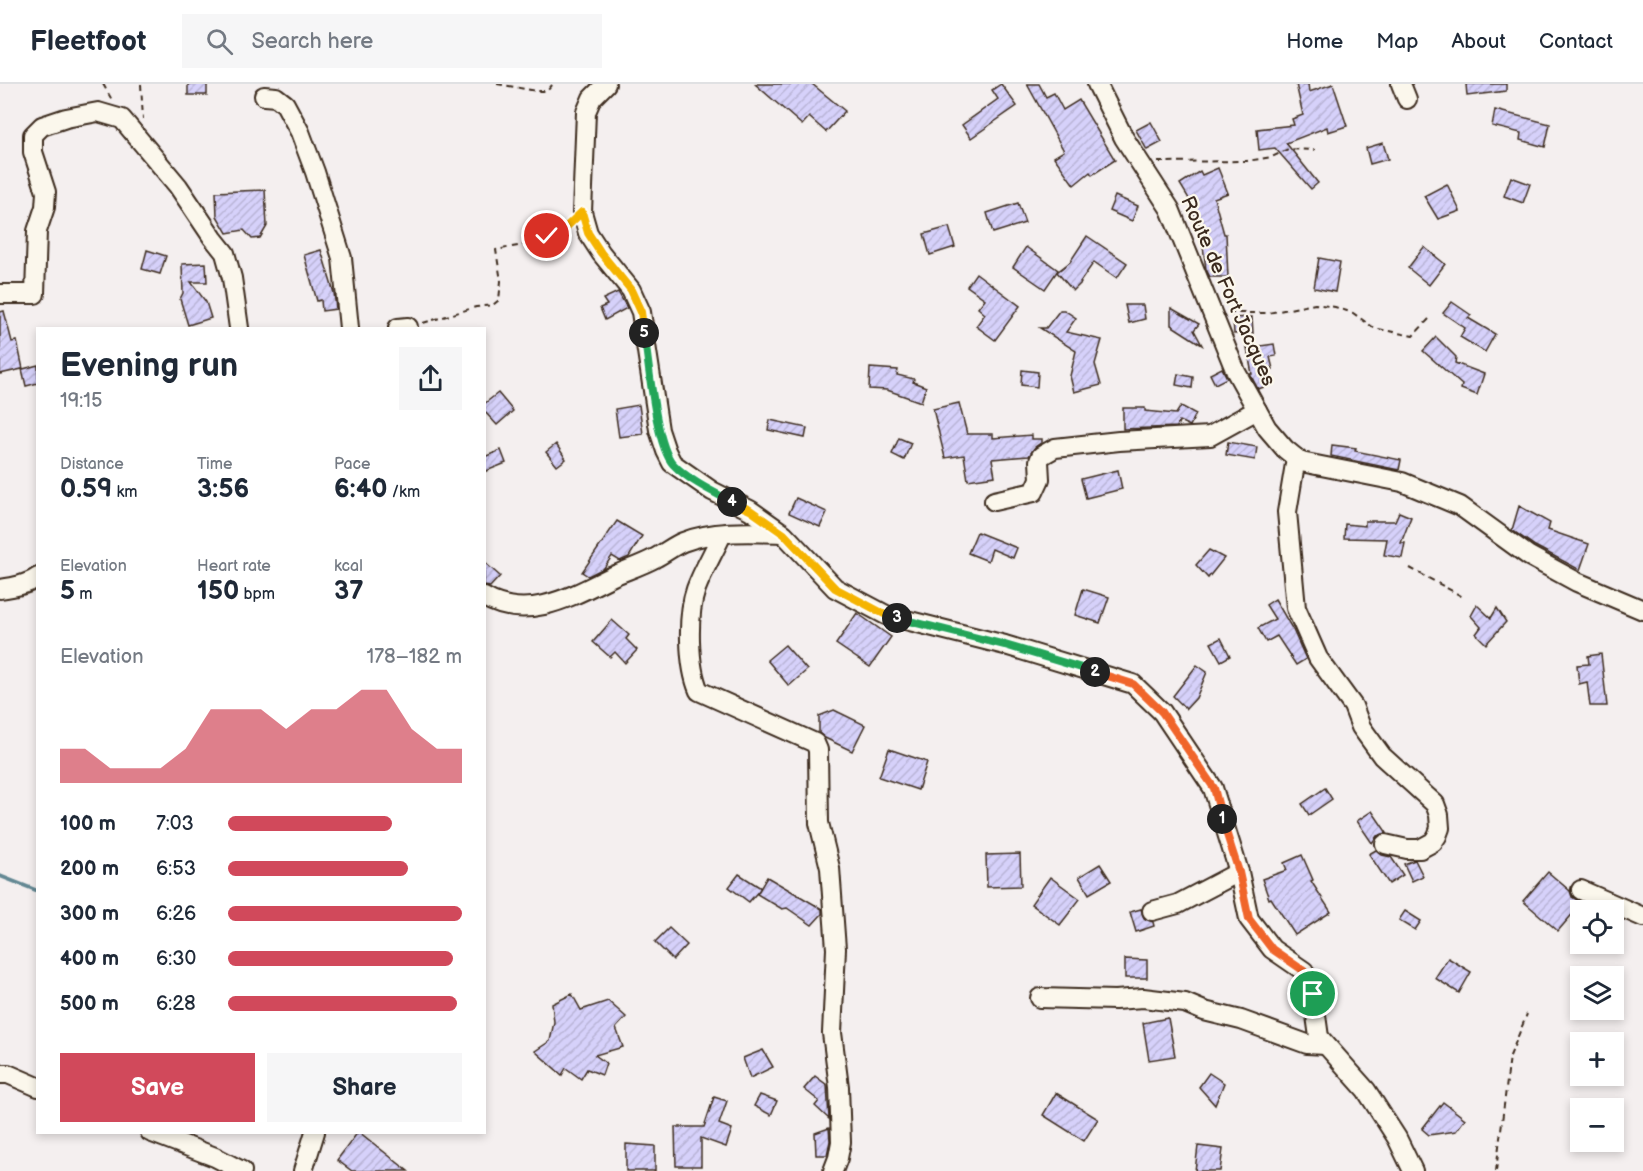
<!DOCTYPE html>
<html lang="en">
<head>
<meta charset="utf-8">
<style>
	:root { --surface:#fff; --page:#f6f6f7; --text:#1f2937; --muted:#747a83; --line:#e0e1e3; --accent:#d1495b }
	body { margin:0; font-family:"Balsamiq Sans",sans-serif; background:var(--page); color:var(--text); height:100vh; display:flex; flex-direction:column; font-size:22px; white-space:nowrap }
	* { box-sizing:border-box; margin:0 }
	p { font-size:20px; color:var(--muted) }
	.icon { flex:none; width:33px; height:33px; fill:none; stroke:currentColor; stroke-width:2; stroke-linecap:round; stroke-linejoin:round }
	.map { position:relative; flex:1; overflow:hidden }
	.side { position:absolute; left:36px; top:243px; width:450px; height:807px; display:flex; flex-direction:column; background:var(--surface); border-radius:0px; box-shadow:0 3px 9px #0003 }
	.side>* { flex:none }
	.fabs { position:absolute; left:1570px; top:816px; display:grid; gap:12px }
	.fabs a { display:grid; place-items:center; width:54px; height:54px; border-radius:0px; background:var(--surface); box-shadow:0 3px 9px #0003; font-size:30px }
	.pin { position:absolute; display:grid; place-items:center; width:51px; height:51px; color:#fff; margin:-26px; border:3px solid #fff; border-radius:50%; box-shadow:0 2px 6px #0007 }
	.km { position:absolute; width:30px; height:30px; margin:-15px; border-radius:50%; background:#222; color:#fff; font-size:16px; line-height:30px; text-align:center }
	.round { display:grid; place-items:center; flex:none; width:63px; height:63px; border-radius:0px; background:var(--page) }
	.head { display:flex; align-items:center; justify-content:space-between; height:102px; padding:0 24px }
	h1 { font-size:33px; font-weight:700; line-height:45px }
	.stats { display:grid; grid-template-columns:repeat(3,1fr); gap:9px; height:102px; padding:6px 24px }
	.stats div { display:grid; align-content:center }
	.stats b { font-size:26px; font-weight:700 }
	.stats small { font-size:16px; font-weight:400 }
	.stats p { font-size:16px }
	.chart { height:168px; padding:12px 24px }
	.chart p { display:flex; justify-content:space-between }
	.chart svg { width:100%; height:108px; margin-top:6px; fill:var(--accent); opacity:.7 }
	.primary-button { display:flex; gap:12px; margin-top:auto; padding:12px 24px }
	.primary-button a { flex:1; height:69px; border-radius:0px; background:var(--accent); color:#fff; font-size:24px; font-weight:700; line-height:69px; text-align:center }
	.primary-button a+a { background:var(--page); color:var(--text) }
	ul { padding:0 24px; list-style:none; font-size:20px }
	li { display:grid; grid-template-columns:96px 72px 1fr; align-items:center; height:45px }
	li i { height:15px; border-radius:8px; background:var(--accent) }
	header { display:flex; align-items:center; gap:36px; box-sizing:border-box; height:84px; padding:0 30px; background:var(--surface); border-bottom:2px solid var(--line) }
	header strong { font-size:28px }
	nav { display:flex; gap:33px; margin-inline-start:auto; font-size:21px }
	.search { width:420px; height:54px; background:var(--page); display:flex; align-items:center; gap:15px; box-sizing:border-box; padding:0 21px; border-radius:0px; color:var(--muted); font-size:22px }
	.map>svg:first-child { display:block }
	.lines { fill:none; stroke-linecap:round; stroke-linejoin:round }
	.stream { stroke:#648893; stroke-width:4 }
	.building { fill:url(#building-hatch); stroke:#3b2a1e; stroke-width:1.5 }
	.minor-casing { stroke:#3b2a1e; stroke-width:22 }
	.path { stroke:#3b2a1e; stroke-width:2; stroke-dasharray:6 4.5; stroke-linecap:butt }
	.minor { stroke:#fbf7ec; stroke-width:18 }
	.split-1-casing { stroke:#fff; stroke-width:12 }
	.split-2-casing { stroke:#fff; stroke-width:12 }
	.split-3-casing { stroke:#fff; stroke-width:12 }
	.split-4-casing { stroke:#fff; stroke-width:12 }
	.split-5-casing { stroke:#fff; stroke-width:12 }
	.split-6-casing { stroke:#fff; stroke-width:12 }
	.split-1 { stroke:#f0652b; stroke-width:8 }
	.split-2 { stroke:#f0652b; stroke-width:8 }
	.split-3 { stroke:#22a559; stroke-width:8 }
	.split-4 { stroke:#f5b400; stroke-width:8 }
	.split-5 { stroke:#22a559; stroke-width:8 }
	.split-6 { stroke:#f5b400; stroke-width:8 }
	.labels { text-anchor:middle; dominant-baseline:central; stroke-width:4.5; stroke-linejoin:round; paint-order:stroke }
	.street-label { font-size:20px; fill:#3b2a1e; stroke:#fbf7ec }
</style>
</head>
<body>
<header>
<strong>Fleetfoot</strong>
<div class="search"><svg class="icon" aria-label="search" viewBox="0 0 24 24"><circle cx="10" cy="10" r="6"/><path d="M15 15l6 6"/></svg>Search here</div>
<nav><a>Home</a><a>Map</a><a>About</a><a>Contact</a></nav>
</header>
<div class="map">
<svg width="1643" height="1087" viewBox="0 0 1643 1087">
	<defs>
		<pattern id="building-hatch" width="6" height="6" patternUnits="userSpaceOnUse" patternTransform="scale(1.5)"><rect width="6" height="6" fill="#d6d1fa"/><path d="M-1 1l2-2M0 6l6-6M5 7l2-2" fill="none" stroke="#b9b4d6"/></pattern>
	</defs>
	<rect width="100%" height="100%" fill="#f4efef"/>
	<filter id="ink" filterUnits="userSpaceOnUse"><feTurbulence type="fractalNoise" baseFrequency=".0167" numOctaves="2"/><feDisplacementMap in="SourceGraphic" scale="12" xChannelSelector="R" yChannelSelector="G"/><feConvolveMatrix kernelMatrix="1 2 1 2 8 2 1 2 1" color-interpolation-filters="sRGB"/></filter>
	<g filter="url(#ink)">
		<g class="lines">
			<polyline class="stream" points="0,792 38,807"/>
		</g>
		<g class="building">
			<rect x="188" y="0" width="19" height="11"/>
			<polygon points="755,0 812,0 845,27 826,48 809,33 802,41"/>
			<polygon points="1001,0 1017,22 971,54 962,41 998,15 992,6"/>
			<polygon points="1027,0 1039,0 1046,13 1054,9 1063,26 1079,16 1115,76 1092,91 1090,88 1074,101 1054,73 1064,67"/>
			<polygon points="1296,0 1308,0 1309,8 1333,0 1347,42 1328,48 1327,43 1286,59 1318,99 1311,105 1275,64 1259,66 1257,45 1294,41 1292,35 1303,31"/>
			<polygon points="1466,0 1506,0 1506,7 1467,12"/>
			<polygon points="1495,26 1550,40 1545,63 1520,56 1521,49 1492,42"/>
			<polygon points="1151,38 1162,58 1147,66 1136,46"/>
			<polygon points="1383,59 1388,75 1370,80 1366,64"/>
			<polygon points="1218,84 1228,109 1214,114 1224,150 1226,150 1228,193 1210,193 1206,185 1200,139 1197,140 1188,113 1180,100 1200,87 1202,91"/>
			<polygon points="1511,93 1530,100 1523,119 1504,112"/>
			<polygon points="1447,100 1460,127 1438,135 1424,112"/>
			<polygon points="265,106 267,142 260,154 252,155 244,146 227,149 217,132 216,108"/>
			<polygon points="1115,112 1138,122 1132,137 1109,127"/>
			<polygon points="1018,119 1025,139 993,149 987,129"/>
			<polygon points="949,143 955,163 930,171 924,150"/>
			<polygon points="1087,152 1127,179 1117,194 1094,178 1080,198 1081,199 1073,207 1057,188 1070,178"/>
			<polygon points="1026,163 1058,186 1045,205 1013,183"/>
			<polygon points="1424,163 1445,180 1429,201 1408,184"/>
			<polygon points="147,166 166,172 160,190 142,185"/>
			<polygon points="321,166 334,209 336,225 322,227 321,216 317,217 304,171"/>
			<polygon points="1319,174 1340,178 1335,208 1314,204"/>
			<polygon points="206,179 207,198 191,198 206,218 211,234 188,241 180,215 183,209 182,180"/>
			<polygon points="976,189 1020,222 995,256 976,242 985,230 978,224 985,215 967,202"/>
			<polygon points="618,208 627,224 605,236 600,224 607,221 603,215"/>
			<polygon points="1452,218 1471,231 1468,234 1495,250 1485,268 1460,253 1465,244 1443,229"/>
			<polygon points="1125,221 1143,221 1145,235 1129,239"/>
			<polygon points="1171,224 1199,240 1194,246 1202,261 1171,241"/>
			<polygon points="1060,226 1064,226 1076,234 1066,248 1102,256 1095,280 1101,301 1074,308 1070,292 1076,267 1040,244 1046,244"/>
			<polygon points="4,227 12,258 17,257 23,285 38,281 38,299 26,302 22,285 0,290 0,228"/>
			<polygon points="1252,233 1253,249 1234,250 1233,234"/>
			<polygon points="1436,253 1456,273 1455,279 1484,290 1477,311 1461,305 1462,301 1423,267"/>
			<polygon points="1274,260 1276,272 1270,273 1273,285 1262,288 1267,302 1258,305 1250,290 1252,290 1247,264"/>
			<polygon points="870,284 898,286 897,291 914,295 913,298 926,303 921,318 887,306 869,305"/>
			<polygon points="1222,284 1227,294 1215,300 1210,290"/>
			<polygon points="1022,286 1038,288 1037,303 1021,301"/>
			<polygon points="1178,290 1193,293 1192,304 1176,301"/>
			<polygon points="498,309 513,327 497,341 484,327 484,320"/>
			<polygon points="959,319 967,350 993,350 993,354 1032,351 1032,355 1042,355 1042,358 1035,363 1029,372 992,375 995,392 968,396 964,371 945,374 933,325"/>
			<polygon points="639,321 643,350 619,353 615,325"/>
			<polygon points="1181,322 1196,330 1190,342 1179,337 1177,343 1123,345 1123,324 1145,324 1145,327 1176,330"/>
			<polygon points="770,336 807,344 805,354 768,346"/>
			<polygon points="899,354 911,359 904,376 892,370"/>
			<polygon points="1228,358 1257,363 1255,376 1226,371"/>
			<polygon points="556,360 566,375 557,382 546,368"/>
			<polygon points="1332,361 1356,364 1355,367 1401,376 1399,386 1331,372"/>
			<polygon points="501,366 506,379 484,388 484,373"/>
			<polygon points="1118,386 1122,405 1086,414 1081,395"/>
			<polygon points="796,414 827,428 820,443 789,429"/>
			<polygon points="1519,422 1550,439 1548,446 1589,460 1580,486 1535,462 1512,446"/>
			<polygon points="1399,428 1411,433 1401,459 1405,459 1402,474 1384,471 1387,455 1344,454 1345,440 1365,442 1365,437 1395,437"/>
			<polygon points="617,437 642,452 629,473 620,477 612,472 604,484 588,492 582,488"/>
			<polygon points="977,448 1017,464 1013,474 992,465 988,477 968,469"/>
			<polygon points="1209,466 1224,474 1208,494 1196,481"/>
			<polygon points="484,478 500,492 490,503 484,502"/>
			<polygon points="1083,505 1109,513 1100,539 1075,531"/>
			<polygon points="1275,515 1293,546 1306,575 1296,581 1277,552 1266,558 1258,544 1275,535 1266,521"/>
			<polygon points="1477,521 1491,534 1497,524 1506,538 1486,560 1476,550 1481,543 1471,532"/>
			<polygon points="857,529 891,553 870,583 836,560"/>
			<polygon points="612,536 629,551 626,555 637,566 625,579 615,568 610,573 593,558"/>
			<polygon points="1221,554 1230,572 1221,577 1211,559"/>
			<polygon points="785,561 807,586 789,602 767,576"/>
			<polygon points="1601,570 1607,622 1590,622 1587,598 1579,600 1577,581 1589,580 1588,572"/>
			<polygon points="1197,581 1207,588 1196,614 1186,625 1173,612"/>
			<polygon points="834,626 865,641 852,667 825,654 819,649 819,632"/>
			<polygon points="889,665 927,678 918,706 879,693"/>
			<polygon points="1325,704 1332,715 1309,731 1302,720"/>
			<polygon points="1372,727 1387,749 1377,752 1372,759 1357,737"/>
			<polygon points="1376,766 1382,771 1391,773 1403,791 1389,800 1369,770"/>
			<polygon points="1020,770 1021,802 987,803 986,771"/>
			<polygon points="1302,771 1313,796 1311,797 1331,828 1295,851 1271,814 1269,815 1262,795 1287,786 1284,779"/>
			<polygon points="1415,776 1423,792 1412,797 1404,780"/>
			<polygon points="1100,780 1111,797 1089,810 1079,793"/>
			<polygon points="1548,788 1570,807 1572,813 1582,819 1558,847 1523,817"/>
			<polygon points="739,790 761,804 749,818 729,803"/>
			<polygon points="767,793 822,825 822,830 812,841 787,824 782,825 757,810"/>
			<polygon points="1050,793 1080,815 1060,841 1031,820"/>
			<polygon points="1141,825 1144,834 1153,838 1154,842 1136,848 1130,828"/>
			<polygon points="1405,827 1421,837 1415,846 1399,836"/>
			<polygon points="669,844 687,861 673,876 655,858"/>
			<polygon points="1448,874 1471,888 1459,909 1435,894"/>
			<polygon points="1125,875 1147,876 1147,894 1125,894"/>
			<polygon points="572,910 581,926 608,917 626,933 616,944 623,963 595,971 606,979 602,991 587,985 581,995 566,984 562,991 535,967 550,957 554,938 552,920"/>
			<polygon points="1168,934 1175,972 1149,976 1143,939"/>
			<polygon points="763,966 773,983 750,994 743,974"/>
			<polygon points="1209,989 1224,999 1215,1021 1199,1003"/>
			<polygon points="815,992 827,1001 829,1035 815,1022 819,1017 804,1005"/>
			<polygon points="1056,1009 1098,1035 1084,1057 1043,1031"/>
			<polygon points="760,1011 777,1017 771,1031 754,1022"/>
			<polygon points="714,1013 727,1017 719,1040 732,1045 726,1063 701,1054 701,1082 676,1082 675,1043 704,1043"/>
			<polygon points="1443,1018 1465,1035 1456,1047 1429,1051 1422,1045"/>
			<polygon points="829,1044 830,1057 827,1071 816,1071 815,1049"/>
			<polygon points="358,1048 359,1048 408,1087 352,1087 337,1076"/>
			<polygon points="626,1060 655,1062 655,1087 626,1087"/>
			<polygon points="1198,1062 1223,1065 1220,1087 1195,1087"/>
		</g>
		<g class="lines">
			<g class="minor-casing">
				<g id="minor">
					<polyline points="606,0 592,14 586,28 582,128 588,149 601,169 631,206 641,228 659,346 666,367 672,379 712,407 750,426 784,450 835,504 886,531 1005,561 1133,600 1162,628 1213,704 1239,788 1249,835 1272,865 1304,887 1313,910 1319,953 1366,1006 1397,1054 1413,1087"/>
					<polyline points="1097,0 1124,54 1170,125 1236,288 1267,344 1285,365 1301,378 1402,398 1460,422 1529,472 1577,498 1643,526"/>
					<polyline points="1401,0 1407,15"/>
					<polyline points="264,12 276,13 285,20 300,48 315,88 342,174 349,244"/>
					<polyline points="0,210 35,210 37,147 45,123 46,108 33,68 33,51 42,42 66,34 98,28 122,35 178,102 213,154 225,169 232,194 239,244"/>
					<polyline points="398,244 408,243"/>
					<polyline points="1296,374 1287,428 1296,524 1318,574 1353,622 1361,643 1382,672 1435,720 1439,731 1440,744 1437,752 1433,758 1420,765 1407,765 1385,760"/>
					<polyline points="994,417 1034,408 1040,395 1039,377 1041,372 1055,364 1119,357 1210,352 1257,326"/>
					<path d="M722,450C714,468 703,486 696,505C687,531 688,582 699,607L815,659L818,666L819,739L830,784L836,865L832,949L839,1003L841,1058L838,1074L833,1087"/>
					<path d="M0,505C13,503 27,501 38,493"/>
					<path d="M484,513C528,539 574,511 613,492C627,486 642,481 655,474C665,469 673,462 683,458C714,446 750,448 782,449"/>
					<polyline points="1581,806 1643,833"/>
					<polyline points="1152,827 1178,820 1239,788"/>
					<polyline points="1040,914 1115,916 1143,914 1185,919 1204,927 1241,936 1307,960 1326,961"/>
					<polyline points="0,990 8,990 38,1003"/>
					<polyline points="150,1048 215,1073 242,1087"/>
					<polyline points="303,1087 315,1048"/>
				</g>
			</g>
			<g class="path">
				<polyline points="103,0 112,16"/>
				<polyline points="141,0 143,35"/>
				<polyline points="497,0 537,7 547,7 553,0"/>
				<polyline points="1158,78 1247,77 1272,73 1288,65 1315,66"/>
				<polyline points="1228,229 1268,229 1315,220 1335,223 1353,229 1374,244 1413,252 1429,235"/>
				<polyline points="423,239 476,223 493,221 499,216 501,197 496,166 539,158 547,152 560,149 570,139"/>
				<polyline points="1410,484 1465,514"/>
				<polyline points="1496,1087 1510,972 1527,930"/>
			</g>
			<use href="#minor" class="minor"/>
		</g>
	</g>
	<g class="lines" filter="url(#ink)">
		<g class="split-1-casing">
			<polyline id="split-1" points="1222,735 1239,788 1249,835 1272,865 1304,887 1313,910"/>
		</g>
		<g class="split-2-casing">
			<polyline id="split-2" points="1095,588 1133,600 1162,628 1214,704 1222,735"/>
		</g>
		<g class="split-3-casing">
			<polyline id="split-3" points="897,534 1005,561 1095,588"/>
		</g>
		<g class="split-4-casing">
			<polyline id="split-4" points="732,418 750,426 784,450 835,504 886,531 897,534"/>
		</g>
		<g class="split-5-casing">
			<path id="split-5" d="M644,249C649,278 655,360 673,380C688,396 713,408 732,418"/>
		</g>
		<g class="split-6-casing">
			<polyline id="split-6" points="547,152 560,149 582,128 588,149 601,169 631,206 641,228 644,249"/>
		</g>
		<use href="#split-1" class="split-1"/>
		<use href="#split-2" class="split-2"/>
		<use href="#split-3" class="split-3"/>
		<use href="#split-4" class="split-4"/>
		<use href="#split-5" class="split-5"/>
		<use href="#split-6" class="split-6"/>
	</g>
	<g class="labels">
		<g class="street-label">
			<text transform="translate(1228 207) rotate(66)">Route de Fort Jacques</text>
		</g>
	</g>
</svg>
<div class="fabs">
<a><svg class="icon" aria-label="locate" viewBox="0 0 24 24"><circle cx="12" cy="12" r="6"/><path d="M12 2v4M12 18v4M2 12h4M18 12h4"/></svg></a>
<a><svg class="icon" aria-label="layers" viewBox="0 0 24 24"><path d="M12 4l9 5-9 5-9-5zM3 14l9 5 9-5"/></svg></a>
<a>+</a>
<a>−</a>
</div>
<div class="pin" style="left:1313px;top:910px;background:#1e9e55"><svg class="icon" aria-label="arrive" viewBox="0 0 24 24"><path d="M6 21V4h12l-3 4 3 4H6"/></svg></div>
<div class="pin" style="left:547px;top:152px;background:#d93025"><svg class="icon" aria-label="check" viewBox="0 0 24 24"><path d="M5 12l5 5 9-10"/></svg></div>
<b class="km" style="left:1222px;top:735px">1</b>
<b class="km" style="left:1095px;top:588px">2</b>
<b class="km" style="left:897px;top:534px">3</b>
<b class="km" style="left:732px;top:418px">4</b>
<b class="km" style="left:644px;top:249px">5</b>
<section class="side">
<div class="head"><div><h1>Evening run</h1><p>19:15</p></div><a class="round"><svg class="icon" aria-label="share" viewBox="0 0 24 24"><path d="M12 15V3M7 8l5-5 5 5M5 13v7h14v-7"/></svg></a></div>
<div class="stats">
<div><p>Distance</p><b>0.59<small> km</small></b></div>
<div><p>Time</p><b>3:56</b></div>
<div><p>Pace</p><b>6:40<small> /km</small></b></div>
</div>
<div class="stats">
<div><p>Elevation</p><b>5<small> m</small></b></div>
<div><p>Heart rate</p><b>150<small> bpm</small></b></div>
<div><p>kcal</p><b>37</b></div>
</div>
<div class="chart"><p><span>Elevation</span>178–182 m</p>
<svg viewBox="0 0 160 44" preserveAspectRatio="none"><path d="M0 44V30L10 30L20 38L30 38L40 38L50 30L60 14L70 14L80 14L90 22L100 14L110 14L120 6L130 6L140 22L150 30L160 30V44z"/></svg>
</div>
<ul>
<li><b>100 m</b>7:03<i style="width:70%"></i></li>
<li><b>200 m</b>6:53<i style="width:77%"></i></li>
<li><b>300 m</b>6:26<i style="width:100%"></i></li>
<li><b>400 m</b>6:30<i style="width:96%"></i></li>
<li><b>500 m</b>6:28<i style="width:98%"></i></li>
</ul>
<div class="primary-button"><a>Save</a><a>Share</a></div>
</section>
</div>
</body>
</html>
